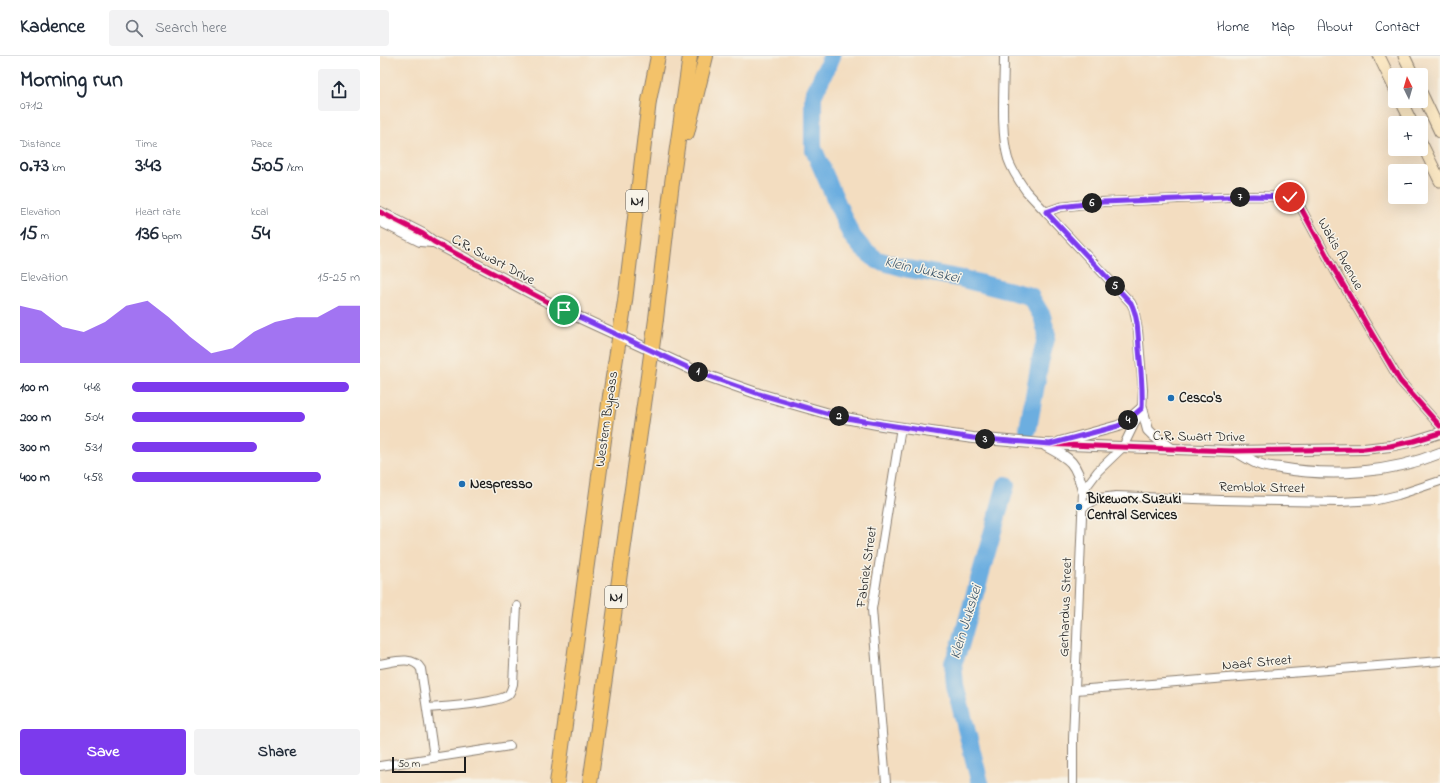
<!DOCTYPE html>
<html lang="en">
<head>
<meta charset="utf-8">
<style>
	:root { --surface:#fff; --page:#f2f2f3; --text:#1f2937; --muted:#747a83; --line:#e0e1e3; --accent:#7c3aed }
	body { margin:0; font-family:"Indie Flower",sans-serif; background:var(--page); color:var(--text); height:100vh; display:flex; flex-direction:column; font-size:15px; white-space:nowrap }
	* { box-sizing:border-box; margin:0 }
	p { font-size:13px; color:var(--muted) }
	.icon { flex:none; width:22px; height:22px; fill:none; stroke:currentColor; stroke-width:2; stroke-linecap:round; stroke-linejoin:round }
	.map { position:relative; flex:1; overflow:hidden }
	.side { display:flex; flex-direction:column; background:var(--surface); width:380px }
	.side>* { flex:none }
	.needle { width:26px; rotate:355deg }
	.fabs { position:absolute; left:1008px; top:12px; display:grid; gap:8px }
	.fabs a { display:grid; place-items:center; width:40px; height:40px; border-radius:4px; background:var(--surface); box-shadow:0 4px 16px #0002; font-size:20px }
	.scale { position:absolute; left:12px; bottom:10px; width:74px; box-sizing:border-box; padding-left:4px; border:2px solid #1c1c1c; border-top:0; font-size:11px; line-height:14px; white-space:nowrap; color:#1c1c1c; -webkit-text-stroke:3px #f7f3e8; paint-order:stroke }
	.pin { position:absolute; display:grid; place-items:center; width:34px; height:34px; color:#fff; margin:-17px; border:2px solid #fff; border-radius:50%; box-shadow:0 1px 4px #0007 }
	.km { position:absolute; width:20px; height:20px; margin:-10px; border-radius:50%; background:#222; color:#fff; font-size:11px; line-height:20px; text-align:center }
	.round { display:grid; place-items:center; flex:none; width:42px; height:42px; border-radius:4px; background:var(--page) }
	.headline { display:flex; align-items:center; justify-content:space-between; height:68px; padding:0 20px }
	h1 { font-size:22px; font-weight:700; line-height:30px }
	.metrics { display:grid; grid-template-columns:repeat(3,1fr); gap:6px; height:68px; padding:4px 20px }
	.metrics div { display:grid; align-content:center }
	.metrics b { font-size:20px; font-weight:700 }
	.metrics small { font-size:11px; font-weight:400 }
	.metrics p { font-size:11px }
	.chart { height:112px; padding:8px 20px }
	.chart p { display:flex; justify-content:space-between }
	.chart svg { width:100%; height:72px; margin-top:4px; fill:var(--accent); opacity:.7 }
	.primary-button { display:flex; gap:8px; margin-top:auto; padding:8px 20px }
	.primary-button a { flex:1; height:46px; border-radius:4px; background:var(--accent); color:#fff; font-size:16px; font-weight:700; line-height:46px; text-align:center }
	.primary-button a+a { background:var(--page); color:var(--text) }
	ul { padding:0 20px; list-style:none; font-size:13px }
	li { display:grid; grid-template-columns:64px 48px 1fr; align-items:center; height:30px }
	li i { height:10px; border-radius:5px; background:var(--accent) }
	header { display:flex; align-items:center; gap:24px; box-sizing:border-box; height:56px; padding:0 20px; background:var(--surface); border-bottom:1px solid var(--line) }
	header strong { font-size:19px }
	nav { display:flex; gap:22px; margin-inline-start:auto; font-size:14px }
	.search { width:280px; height:36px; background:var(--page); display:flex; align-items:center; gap:10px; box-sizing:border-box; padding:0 14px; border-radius:4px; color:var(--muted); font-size:15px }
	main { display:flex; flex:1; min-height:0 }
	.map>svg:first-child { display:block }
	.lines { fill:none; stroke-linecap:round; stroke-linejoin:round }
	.river { stroke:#6caee0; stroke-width:18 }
	.minor-casing { stroke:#887c6e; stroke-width:10 }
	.tertiary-casing { stroke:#887c6e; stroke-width:12 }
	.secondary-casing { stroke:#887c6e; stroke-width:13 }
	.motorway-casing { stroke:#887c6e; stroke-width:16 }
	.minor { stroke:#fff; stroke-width:8 }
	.tertiary { stroke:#fff; stroke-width:10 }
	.secondary { stroke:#fae7c3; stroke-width:11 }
	.motorway { stroke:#f3c26a; stroke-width:14 }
	.motorway-bridge-casing { stroke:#887c6e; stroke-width:16; stroke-linecap:butt }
	.motorway-bridge { stroke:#f3c26a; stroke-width:14 }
	.cycleway-casing { stroke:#f7f3e8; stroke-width:8 }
	.cycleway { stroke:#d6006c; stroke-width:5 }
	.route-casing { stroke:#fff; stroke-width:8 }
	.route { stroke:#7c3aed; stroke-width:5 }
	.poi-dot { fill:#1f6fb2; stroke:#f7f3e8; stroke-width:1.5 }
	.labels { text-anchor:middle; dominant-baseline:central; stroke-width:3; stroke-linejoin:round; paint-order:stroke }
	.shield { fill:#f7f3e8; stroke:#5e5c59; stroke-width:1 }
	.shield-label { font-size:13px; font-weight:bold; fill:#1c1c1c }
	.street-label { font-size:14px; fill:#1c1c1c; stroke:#f7f3e8 }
	.poi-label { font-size:14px; font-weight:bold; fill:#1c1c1c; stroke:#f7f3e8; text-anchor:start }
	.water-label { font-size:15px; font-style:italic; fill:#3c566a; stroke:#f7f3e8 }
</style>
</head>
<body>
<header>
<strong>Kadence</strong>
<div class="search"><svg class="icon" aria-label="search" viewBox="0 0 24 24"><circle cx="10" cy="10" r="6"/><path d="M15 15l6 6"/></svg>Search here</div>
<nav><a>Home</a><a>Map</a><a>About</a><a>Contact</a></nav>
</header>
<main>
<section class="side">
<div class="headline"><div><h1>Morning run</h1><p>07:12</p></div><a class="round"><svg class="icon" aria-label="share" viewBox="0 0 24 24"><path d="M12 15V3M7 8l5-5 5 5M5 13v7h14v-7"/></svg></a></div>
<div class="metrics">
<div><p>Distance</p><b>0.73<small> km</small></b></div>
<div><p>Time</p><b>3:43</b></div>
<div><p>Pace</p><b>5:05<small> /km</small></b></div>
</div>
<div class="metrics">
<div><p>Elevation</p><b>15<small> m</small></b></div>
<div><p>Heart rate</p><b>136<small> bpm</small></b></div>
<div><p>kcal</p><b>54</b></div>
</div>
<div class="chart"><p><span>Elevation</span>15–25 m</p>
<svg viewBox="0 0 160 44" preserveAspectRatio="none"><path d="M0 44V9L10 12L20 22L30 25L40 19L50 9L60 6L70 16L80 28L90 38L100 35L110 25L120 19L130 16L140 16L150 9L160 9V44z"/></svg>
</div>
<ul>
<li><b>100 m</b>4:48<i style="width:95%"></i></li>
<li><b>200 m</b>5:04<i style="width:76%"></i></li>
<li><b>300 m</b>5:31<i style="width:55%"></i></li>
<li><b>400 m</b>4:58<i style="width:83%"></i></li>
</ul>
<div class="primary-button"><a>Save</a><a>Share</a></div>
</section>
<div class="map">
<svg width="1060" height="727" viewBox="0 0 1060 727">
	<rect width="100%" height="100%" fill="#f7f3e8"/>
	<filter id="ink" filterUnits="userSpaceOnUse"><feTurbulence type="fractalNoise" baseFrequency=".025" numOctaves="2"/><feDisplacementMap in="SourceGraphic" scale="8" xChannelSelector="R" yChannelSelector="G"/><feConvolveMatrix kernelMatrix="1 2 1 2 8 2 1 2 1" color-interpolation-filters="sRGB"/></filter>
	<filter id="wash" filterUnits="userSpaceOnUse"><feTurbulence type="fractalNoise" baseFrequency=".012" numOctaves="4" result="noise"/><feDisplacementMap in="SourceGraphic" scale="16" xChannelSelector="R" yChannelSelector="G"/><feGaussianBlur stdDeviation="0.9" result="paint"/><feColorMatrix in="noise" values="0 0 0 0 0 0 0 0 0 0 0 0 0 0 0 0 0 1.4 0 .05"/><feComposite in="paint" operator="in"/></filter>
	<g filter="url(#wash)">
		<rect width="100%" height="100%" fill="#f3ddc0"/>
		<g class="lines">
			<g class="river">
				<polyline points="452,0 433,40 433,92 471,179 482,192 497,204 529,213 583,223 650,240 662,260 667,279 660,306 648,373"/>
				<polyline points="600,727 575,629 573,607 580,590 626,429"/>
			</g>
		</g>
	</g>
	<g filter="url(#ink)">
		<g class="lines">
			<g class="minor-casing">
				<g id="minor">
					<path d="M624,0C624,31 620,74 628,103C632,115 639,125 646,135L751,247L754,253L758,275L763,334L762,352L743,391L718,415L703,435L693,683V727"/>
					<polyline points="666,156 680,151 723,146 873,140 911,141 916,144 921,152 955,215 1020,325 1060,370"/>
					<polyline points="703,451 720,442 736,440 841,444 960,446 997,444 1018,439 1060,425"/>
					<path d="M0,608C13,606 33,599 41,613L54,701"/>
					<polyline points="696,634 1060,605"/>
					<path d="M47,652C63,651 117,647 128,639C131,636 132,631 133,628L137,550"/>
					<polyline points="0,710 130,690"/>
					<polyline points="506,727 492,553 521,371"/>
				</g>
			</g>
			<g class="tertiary-casing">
				<g id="tertiary">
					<polyline points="0,156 43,178 54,186 183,254 322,318 379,338 460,361 502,369 593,382 663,388 793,393 855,395 984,393 1010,390 1034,385 1060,377"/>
					<polyline points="0,165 40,185 52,186"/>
					<polyline points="680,386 738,370 746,366 762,352 768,374 774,380 792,393"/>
					<path d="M666,390C691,403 696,406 703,435"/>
					<path d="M855,395C863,399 871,405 879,408C885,411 893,411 900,412C952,421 1011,417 1060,397"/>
				</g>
			</g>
			<g class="secondary-casing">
				<g id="secondary">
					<polyline points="999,0 1015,33"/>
					<polyline points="1024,0 1033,19"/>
					<polyline points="1041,36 1060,76"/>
					<polyline points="1021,45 1032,67"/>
					<polyline points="1041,86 1060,125"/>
				</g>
			</g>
			<g class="motorway-casing">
				<g id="motorway">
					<polyline points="307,77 326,0"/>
					<polyline points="245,245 269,45 278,0"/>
					<polyline points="276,263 291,134 310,0"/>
					<polyline points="177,727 230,340"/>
					<polyline points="210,727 263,356"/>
				</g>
			</g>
			<use href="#minor" class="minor"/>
			<use href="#tertiary" class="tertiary"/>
			<use href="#secondary" class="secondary"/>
			<use href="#motorway" class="motorway"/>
			<g class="motorway-bridge-casing">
				<g id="motorway-bridge">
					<polyline points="230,340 245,245"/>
					<polyline points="263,356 276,263"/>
				</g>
			</g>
			<use href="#motorway-bridge" class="motorway-bridge"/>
			<g class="cycleway-casing">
				<g id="cycleway">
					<polyline points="0,156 43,178 54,186 183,254 322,318 379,338 460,361 502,369 593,382 663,388 793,393 855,395 984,393 1010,390 1034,385 1060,377"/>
					<polyline points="666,156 680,151 723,146 873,140 911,141 916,144 921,152 955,215 1020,325 1060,370"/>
				</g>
			</g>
			<use href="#cycleway" class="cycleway"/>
		</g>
	</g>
	<g class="lines" filter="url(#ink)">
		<g class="route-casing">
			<path id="route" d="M184,254L322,318L379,338L431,353L460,361L502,368L593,382L670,388L738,370L746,366L762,352C763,332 761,313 759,293C758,278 758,261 751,247L666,156L680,151L723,146L873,140L910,141"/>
		</g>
		<use href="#route" class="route"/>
	</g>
	<g class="poi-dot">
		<circle cx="791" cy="342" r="4"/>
		<circle cx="82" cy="428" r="4"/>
		<circle cx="699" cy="451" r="4"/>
	</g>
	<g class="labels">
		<g class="shield">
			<rect x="246" y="134" width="22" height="22" rx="3"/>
			<rect x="225" y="530" width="22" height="22" rx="3"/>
		</g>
		<g class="shield-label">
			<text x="257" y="145">N1</text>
			<text x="236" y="541">N1</text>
		</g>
		<g class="street-label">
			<text transform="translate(960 198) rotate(61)">Wakis Avenue</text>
			<text transform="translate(113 204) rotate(28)">C.R. Swart Drive</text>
			<text transform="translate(227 363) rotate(-82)">Western Bypass</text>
			<text transform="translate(819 381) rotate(1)">C.R. Swart Drive</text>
			<text transform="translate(882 432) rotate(1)">Remblok Street</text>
			<text transform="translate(487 511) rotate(-82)">Fabriek Street</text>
			<text transform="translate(686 551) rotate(-88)">Gerhardus Street</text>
			<text transform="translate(877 607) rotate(-5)">Naaf Street</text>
		</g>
		<g class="poi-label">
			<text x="799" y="342">Cesco's</text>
			<text x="90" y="428">Nespresso</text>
			<text x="707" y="443">Bikeworx Suzuki<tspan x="707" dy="16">Central Services</tspan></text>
		</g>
		<g class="water-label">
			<text transform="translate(542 214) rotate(13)">Klein Jukskei</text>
			<text transform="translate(586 566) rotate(-73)">Klein Jukskei</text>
		</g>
	</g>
</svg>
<div class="fabs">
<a><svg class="needle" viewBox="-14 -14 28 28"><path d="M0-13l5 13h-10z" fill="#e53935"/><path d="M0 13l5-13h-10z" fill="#747a83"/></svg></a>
<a>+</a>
<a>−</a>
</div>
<div class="scale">50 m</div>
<div class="pin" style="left:184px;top:254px;background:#1e9e55"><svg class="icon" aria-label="arrive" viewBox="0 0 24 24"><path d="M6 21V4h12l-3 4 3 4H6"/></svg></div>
<div class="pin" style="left:910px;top:141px;background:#d93025"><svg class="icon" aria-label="check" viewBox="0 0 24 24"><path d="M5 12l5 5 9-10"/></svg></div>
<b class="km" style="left:318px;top:316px">1</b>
<b class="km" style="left:459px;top:360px">2</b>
<b class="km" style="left:605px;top:383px">3</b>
<b class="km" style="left:748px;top:364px">4</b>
<b class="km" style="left:735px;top:230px">5</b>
<b class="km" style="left:712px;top:147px">6</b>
<b class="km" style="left:860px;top:141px">7</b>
</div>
</main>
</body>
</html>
